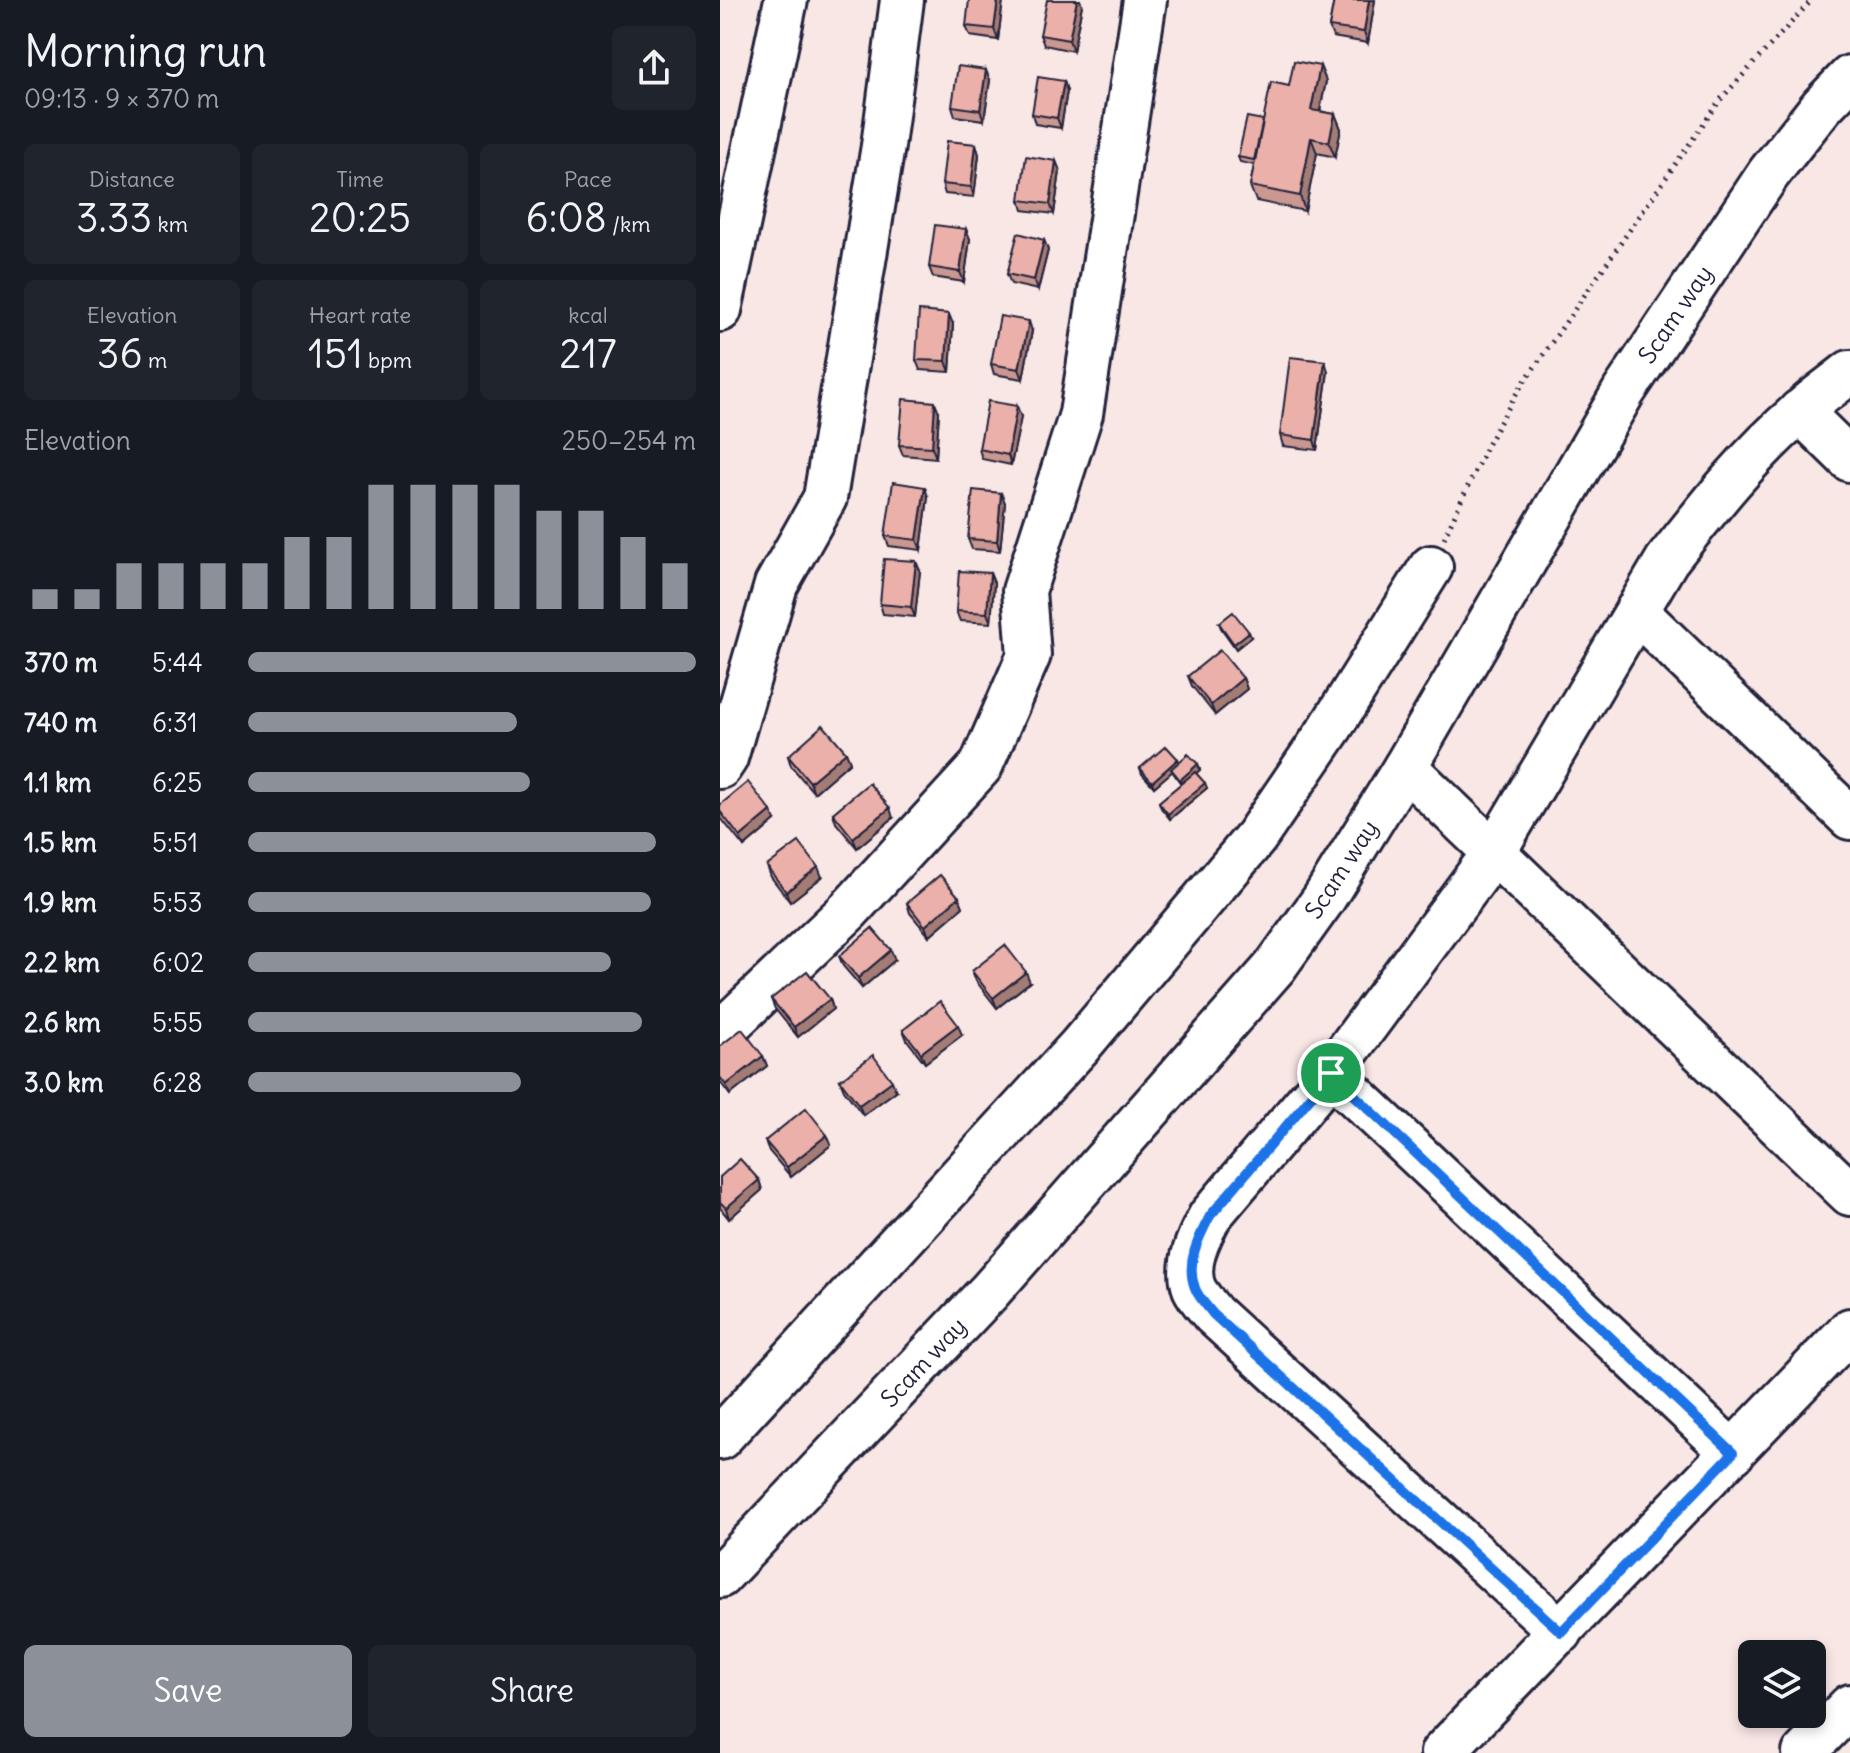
<!DOCTYPE html>
<html lang="en">
<head>
<meta charset="utf-8">
<style>
	:root { --surface:#171b24; --page:#20242c; --text:#f1f3f6; --muted:#9ea1a6; --accent:#8c9099 }
	body { margin:0; font-family:Delius,sans-serif; background:var(--page); color:var(--text); height:100vh; display:flex; flex-direction:column; font-size:30px; white-space:nowrap }
	* { box-sizing:border-box; margin:0 }
	p { font-size:26px; color:var(--muted) }
	.icon { flex:none; width:44px; height:44px; fill:none; stroke:currentColor; stroke-width:2; stroke-linecap:round; stroke-linejoin:round }
	.map { position:relative; flex:1; overflow:hidden }
	.details { display:flex; flex-direction:column; background:var(--surface); width:720px }
	.details>* { flex:none }
	.fabs { position:absolute; left:1018px; top:1640px; display:grid; gap:16px }
	.fabs a { display:grid; place-items:center; width:88px; height:88px; border-radius:12px; background:var(--surface); box-shadow:0 4px 12px #0003; font-size:40px }
	.pin { position:absolute; display:grid; place-items:center; width:68px; height:68px; color:#fff; margin:-34px; border:4px solid #fff; border-radius:50%; box-shadow:0 2px 8px #0007 }
	.round { display:grid; place-items:center; flex:none; width:84px; height:84px; border-radius:12px; background:var(--page) }
	.summary { display:flex; align-items:center; justify-content:space-between; height:136px; padding:0 24px }
	h1 { font-size:44px; font-weight:600; line-height:60px }
	.figures { display:grid; grid-template-columns:repeat(3,1fr); gap:12px; height:136px; padding:8px 24px }
	.figures div { display:grid; align-content:center; border-radius:12px; background:var(--page); text-align:center }
	.figures b { font-size:40px; font-weight:600 }
	.figures small { font-size:22px; font-weight:400 }
	.figures p { font-size:22px }
	.chart { height:224px; padding:16px 24px }
	.chart p { display:flex; justify-content:space-between }
	.chart svg { width:100%; height:144px; margin-top:8px; stroke:var(--accent); stroke-width:6 }
	.cta { display:flex; gap:16px; margin-top:auto; padding:16px 24px }
	.cta a { flex:1; height:92px; border-radius:12px; background:var(--accent); color:#fff; font-size:32px; font-weight:600; line-height:92px; text-align:center }
	.cta a+a { background:var(--page); color:var(--text) }
	ul { padding:0 24px; list-style:none; font-size:26px }
	li { display:grid; grid-template-columns:128px 96px 1fr; align-items:center; height:60px }
	li i { height:20px; border-radius:10px; background:var(--accent) }
	main { display:flex; flex:1; min-height:0 }
	.map>svg:first-child { display:block }
	.lines { fill:none; stroke-linecap:round; stroke-linejoin:round }
	.minor-casing { stroke:#22223b; stroke-width:48 }
	.path { stroke:#22223b; stroke-width:5; stroke-dasharray:2 6; stroke-linecap:butt }
	.minor { stroke:#fff; stroke-width:42 }
	.wall { fill:#ca9791; stroke:#22223b; stroke-width:2 }
	.shaded-wall { fill:#a47b76; stroke:#22223b; stroke-width:2 }
	.building { fill:#ebb0a9; stroke:#22223b; stroke-width:2 }
	.route-casing { stroke:#fff; stroke-width:16 }
	.route { stroke:#1a73e8; stroke-width:10 }
	.labels { text-anchor:middle; dominant-baseline:central; stroke-width:6; stroke-linejoin:round; paint-order:stroke }
	.street-label { font-size:24px; fill:#22223b; stroke:#fff }
</style>
</head>
<body>
<main>
<section class="details">
<div class="summary"><div><h1>Morning run</h1><p>09:13 · 9 × 370 m</p></div><a class="round"><svg class="icon" aria-label="share" viewBox="0 0 24 24"><path d="M12 15V3M7 8l5-5 5 5M5 13v7h14v-7"/></svg></a></div>
<div class="figures">
<div><p>Distance</p><b>3.33<small> km</small></b></div>
<div><p>Time</p><b>20:25</b></div>
<div><p>Pace</p><b>6:08<small> /km</small></b></div>
</div>
<div class="figures">
<div><p>Elevation</p><b>36<small> m</small></b></div>
<div><p>Heart rate</p><b>151<small> bpm</small></b></div>
<div><p>kcal</p><b>217</b></div>
</div>
<div class="chart"><p><span>Elevation</span>250–254 m</p>
<svg viewBox="0 0 160 44" preserveAspectRatio="none"><path d="M5 44V38M15 44V38M25 44V30M35 44V30M45 44V30M55 44V30M65 44V22M75 44V22M85 44V6M95 44V6M105 44V6M115 44V6M125 44V14M135 44V14M145 44V22M155 44V30"/></svg>
</div>
<ul>
<li><b>370 m</b>5:44<i style="width:100%"></i></li>
<li><b>740 m</b>6:31<i style="width:60%"></i></li>
<li><b>1.1 km</b>6:25<i style="width:63%"></i></li>
<li><b>1.5 km</b>5:51<i style="width:91%"></i></li>
<li><b>1.9 km</b>5:53<i style="width:90%"></i></li>
<li><b>2.2 km</b>6:02<i style="width:81%"></i></li>
<li><b>2.6 km</b>5:55<i style="width:88%"></i></li>
<li><b>3.0 km</b>6:28<i style="width:61%"></i></li>
</ul>
<div class="cta"><a>Save</a><a>Share</a></div>
</section>
<div class="map">
<svg width="1130" height="1753" viewBox="0 0 1130 1753">
	<rect width="100%" height="100%" fill="#f9e7e5"/>
	<filter id="ink" filterUnits="userSpaceOnUse"><feTurbulence type="fractalNoise" baseFrequency=".0125" numOctaves="2"/><feDisplacementMap in="SourceGraphic" scale="16" xChannelSelector="R" yChannelSelector="G"/><feConvolveMatrix kernelMatrix="1 2 1 2 8 2 1 2 1" color-interpolation-filters="sRGB"/></filter>
	<g filter="url(#ink)">
		<g class="lines">
			<g class="minor-casing">
				<g id="minor">
					<polyline points="0,310 66,0"/>
					<polyline points="1080,411 1130,460"/>
					<polyline points="918,613 1130,818"/>
					<polyline points="0,767 6,758 56,585 105,498 163,146 182,0"/>
					<polyline points="685,767 1130,1194"/>
					<polyline points="0,1033 128,911 261,766 309,655 304,591 361,414 425,0"/>
					<polyline points="611,1073 1013,1453"/>
					<polyline points="0,1438 359,1047 536,837 611,727 711,567"/>
					<polyline points="0,1576 269,1292 555,967 603,900 685,767 904,391 1049,173 1102,106 1130,77"/>
					<path d="M841,1632L493,1314C487,1306 478,1297 474,1288C465,1264 479,1237 490,1216L611,1073L773,854L947,560C988,508 1030,454 1081,411C1096,397 1114,385 1130,372"/>
					<polyline points="722,1753 1130,1330"/>
					<polyline points="1084,1753 1130,1706"/>
				</g>
			</g>
			<polyline class="path" points="724,538 767,445 798,391 1000,100 1092,0"/>
			<use href="#minor" class="minor"/>
		</g>
		<g class="wall">
			<polygon points="283,0 278,40 250,36 246,26"/>
			<polygon points="614,0 655,0 648,43 613,37 609,27"/>
			<polygon points="362,5 353,51 324,45 320,35"/>
			<polygon points="600,66 606,81 600,111 615,114 621,129 615,157 597,153 585,211 536,201 530,186 534,165 520,162 518,157 569,86"/>
			<polygon points="270,80 264,120 235,116 232,106"/>
			<polygon points="344,81 347,91 341,128 315,124 312,114"/>
			<polygon points="256,144 259,155 254,197 225,194 222,184"/>
			<polygon points="336,161 340,171 334,214 303,210 300,200"/>
			<polygon points="246,229 250,239 244,282 213,277 209,267"/>
			<polygon points="324,240 328,250 318,290 291,284 287,274"/>
			<polygon points="233,324 230,372 200,370 196,360"/>
			<polygon points="312,331 303,379 274,374 271,364"/>
			<polygon points="608,371 597,450 563,446 560,435"/>
			<polygon points="219,412 216,458 183,455 179,445"/>
			<polygon points="301,417 291,465 262,459 259,449"/>
			<polygon points="281,493 285,503 280,551 252,549 248,539"/>
			<polygon points="208,497 201,550 169,546 165,536"/>
			<polygon points="200,571 195,617 163,614 160,604"/>
			<polygon points="270,573 274,583 271,623 240,621 236,611"/>
			<polygon points="499,623 531,637 516,649 501,628"/>
			<polygon points="468,676 523,678 527,689 495,715 472,686"/>
			<polygon points="126,752 130,762 94,793 71,766 68,756"/>
			<polygon points="458,759 459,762 478,764 480,770 476,773 487,788 450,819 441,808 439,802 461,784 452,771 434,787 422,774 420,768"/>
			<polygon points="0,805 55,821 24,847 1,818"/>
			<polygon points="113,813 173,818 137,848 116,823"/>
			<polygon points="47,866 102,877 70,902 51,877"/>
			<polygon points="239,897 243,907 209,936 190,913 187,903"/>
			<polygon points="119,956 175,960 142,988 123,966"/>
			<polygon points="252,971 310,982 277,1008 256,981"/>
			<polygon points="51,999 110,999 113,1009 78,1037 55,1009"/>
			<polygon points="183,1030 242,1035 205,1063 187,1040"/>
			<polygon points="0,1046 43,1056 47,1066 10,1095 0,1082"/>
			<polygon points="120,1080 176,1091 143,1115 124,1090"/>
			<polygon points="107,1135 111,1145 71,1177 49,1151 45,1141"/>
			<polygon points="0,1177 39,1180 42,1190 9,1219 0,1208"/>
		</g>
		<g class="shaded-wall">
			<polygon points="278,0 283,0 278,40 274,29"/>
			<polygon points="357,0 360,0 362,5 353,51 349,40"/>
			<polygon points="649,0 655,0 648,43 644,32"/>
			<polygon points="600,66 606,81 597,125 591,110"/>
			<polygon points="266,70 270,80 264,120 260,110"/>
			<polygon points="344,81 347,91 341,128 337,118"/>
			<polygon points="615,114 621,129 615,157 609,142"/>
			<polygon points="591,138 597,153 585,211 580,196"/>
			<polygon points="256,144 259,155 254,197 251,187"/>
			<polygon points="336,161 340,171 334,214 330,204"/>
			<polygon points="246,229 250,239 244,282 240,272"/>
			<polygon points="324,240 328,250 318,290 314,280"/>
			<polygon points="229,314 233,324 230,372 226,361"/>
			<polygon points="309,321 312,331 303,379 299,369"/>
			<polygon points="605,361 608,371 597,450 594,440"/>
			<polygon points="215,402 219,412 216,458 212,447"/>
			<polygon points="297,406 301,417 291,465 288,455"/>
			<polygon points="205,487 208,497 201,550 197,540"/>
			<polygon points="281,493 285,503 280,551 277,541"/>
			<polygon points="196,561 200,571 195,617 191,607"/>
			<polygon points="270,573 274,583 271,623 267,613"/>
			<polygon points="529,632 531,637 516,649 514,644"/>
			<polygon points="523,678 527,689 495,715 491,705"/>
			<polygon points="126,752 130,762 94,793 90,782"/>
			<polygon points="458,759 460,765 434,787 432,782"/>
			<polygon points="478,764 480,770 462,785 460,780"/>
			<polygon points="485,783 487,788 450,819 448,814"/>
			<polygon points="170,808 173,818 137,848 133,838"/>
			<polygon points="51,811 55,821 24,847 20,837"/>
			<polygon points="98,867 102,877 70,902 66,892"/>
			<polygon points="239,897 243,907 209,936 205,926"/>
			<polygon points="171,950 175,960 142,988 138,978"/>
			<polygon points="306,972 310,982 277,1008 273,998"/>
			<polygon points="110,999 113,1009 78,1037 74,1027"/>
			<polygon points="238,1025 242,1035 205,1063 201,1053"/>
			<polygon points="43,1056 47,1066 10,1095 6,1085"/>
			<polygon points="172,1081 176,1091 143,1115 139,1105"/>
			<polygon points="107,1135 111,1145 71,1177 67,1167"/>
			<polygon points="39,1180 42,1190 9,1219 6,1208"/>
		</g>
		<g class="building">
			<polygon points="249,0 278,0 274,29 246,26"/>
			<polygon points="327,0 357,0 349,40 320,35"/>
			<polygon points="614,0 649,0 644,32 609,27"/>
			<polygon points="574,61 600,66 591,110 615,114 609,142 591,138 580,196 530,186 551,82 569,86"/>
			<polygon points="238,66 266,70 260,110 232,106"/>
			<polygon points="318,77 344,81 337,118 312,114"/>
			<polygon points="527,117 543,120 534,160 518,157"/>
			<polygon points="227,141 256,144 251,187 222,184"/>
			<polygon points="306,156 336,161 330,204 300,200"/>
			<polygon points="215,225 246,229 240,272 209,267"/>
			<polygon points="298,233 324,240 314,280 287,274"/>
			<polygon points="199,311 229,314 226,361 196,360"/>
			<polygon points="280,316 309,321 299,369 271,364"/>
			<polygon points="570,357 605,361 594,440 560,435"/>
			<polygon points="183,399 215,402 212,447 179,445"/>
			<polygon points="268,401 297,406 288,455 259,449"/>
			<polygon points="173,482 205,487 197,540 165,536"/>
			<polygon points="253,490 281,493 277,541 248,539"/>
			<polygon points="164,559 196,561 191,607 160,604"/>
			<polygon points="239,571 270,573 267,613 236,611"/>
			<polygon points="513,612 529,632 514,644 499,623"/>
			<polygon points="500,650 523,678 491,705 468,676"/>
			<polygon points="103,725 126,752 90,782 68,756"/>
			<polygon points="446,746 458,759 432,782 420,768"/>
			<polygon points="468,754 478,764 460,780 451,769"/>
			<polygon points="475,772 485,783 448,814 439,802"/>
			<polygon points="28,782 51,811 20,837 0,811 0,805"/>
			<polygon points="149,783 170,808 133,838 113,813"/>
			<polygon points="79,842 98,867 66,892 47,866"/>
			<polygon points="220,875 239,897 205,926 187,903"/>
			<polygon points="152,928 171,950 138,978 119,956"/>
			<polygon points="285,945 306,972 273,998 252,971"/>
			<polygon points="87,971 110,999 74,1027 51,999"/>
			<polygon points="220,1001 238,1025 201,1053 183,1030"/>
			<polygon points="22,1029 43,1056 6,1085 0,1077 0,1046"/>
			<polygon points="153,1055 172,1081 139,1105 120,1080"/>
			<polygon points="86,1108 107,1135 67,1167 45,1141"/>
			<polygon points="20,1159 39,1180 6,1208 0,1202 0,1177"/>
		</g>
	</g>
	<g class="lines" filter="url(#ink)">
		<g class="route-casing">
			<path id="route" d="M611,1073L1013,1453L841,1632L493,1314C487,1306 478,1297 475,1288C465,1263 479,1237 490,1216Z"/>
		</g>
		<use href="#route" class="route"/>
	</g>
	<g class="labels">
		<g class="street-label">
			<text transform="translate(955 314) rotate(-56)">Scam way</text>
			<text transform="translate(621 869) rotate(-57)">Scam way</text>
			<text transform="translate(203 1362) rotate(-47)">Scam way</text>
		</g>
	</g>
</svg>
<div class="fabs">
<a><svg class="icon" aria-label="layers" viewBox="0 0 24 24"><path d="M12 4l9 5-9 5-9-5zM3 14l9 5 9-5"/></svg></a>
</div>
<div class="pin" style="left:611px;top:1073px;background:#1e9e55"><svg class="icon" aria-label="arrive" viewBox="0 0 24 24"><path d="M6 21V4h12l-3 4 3 4H6"/></svg></div>
</div>
</main>
</body>
</html>
